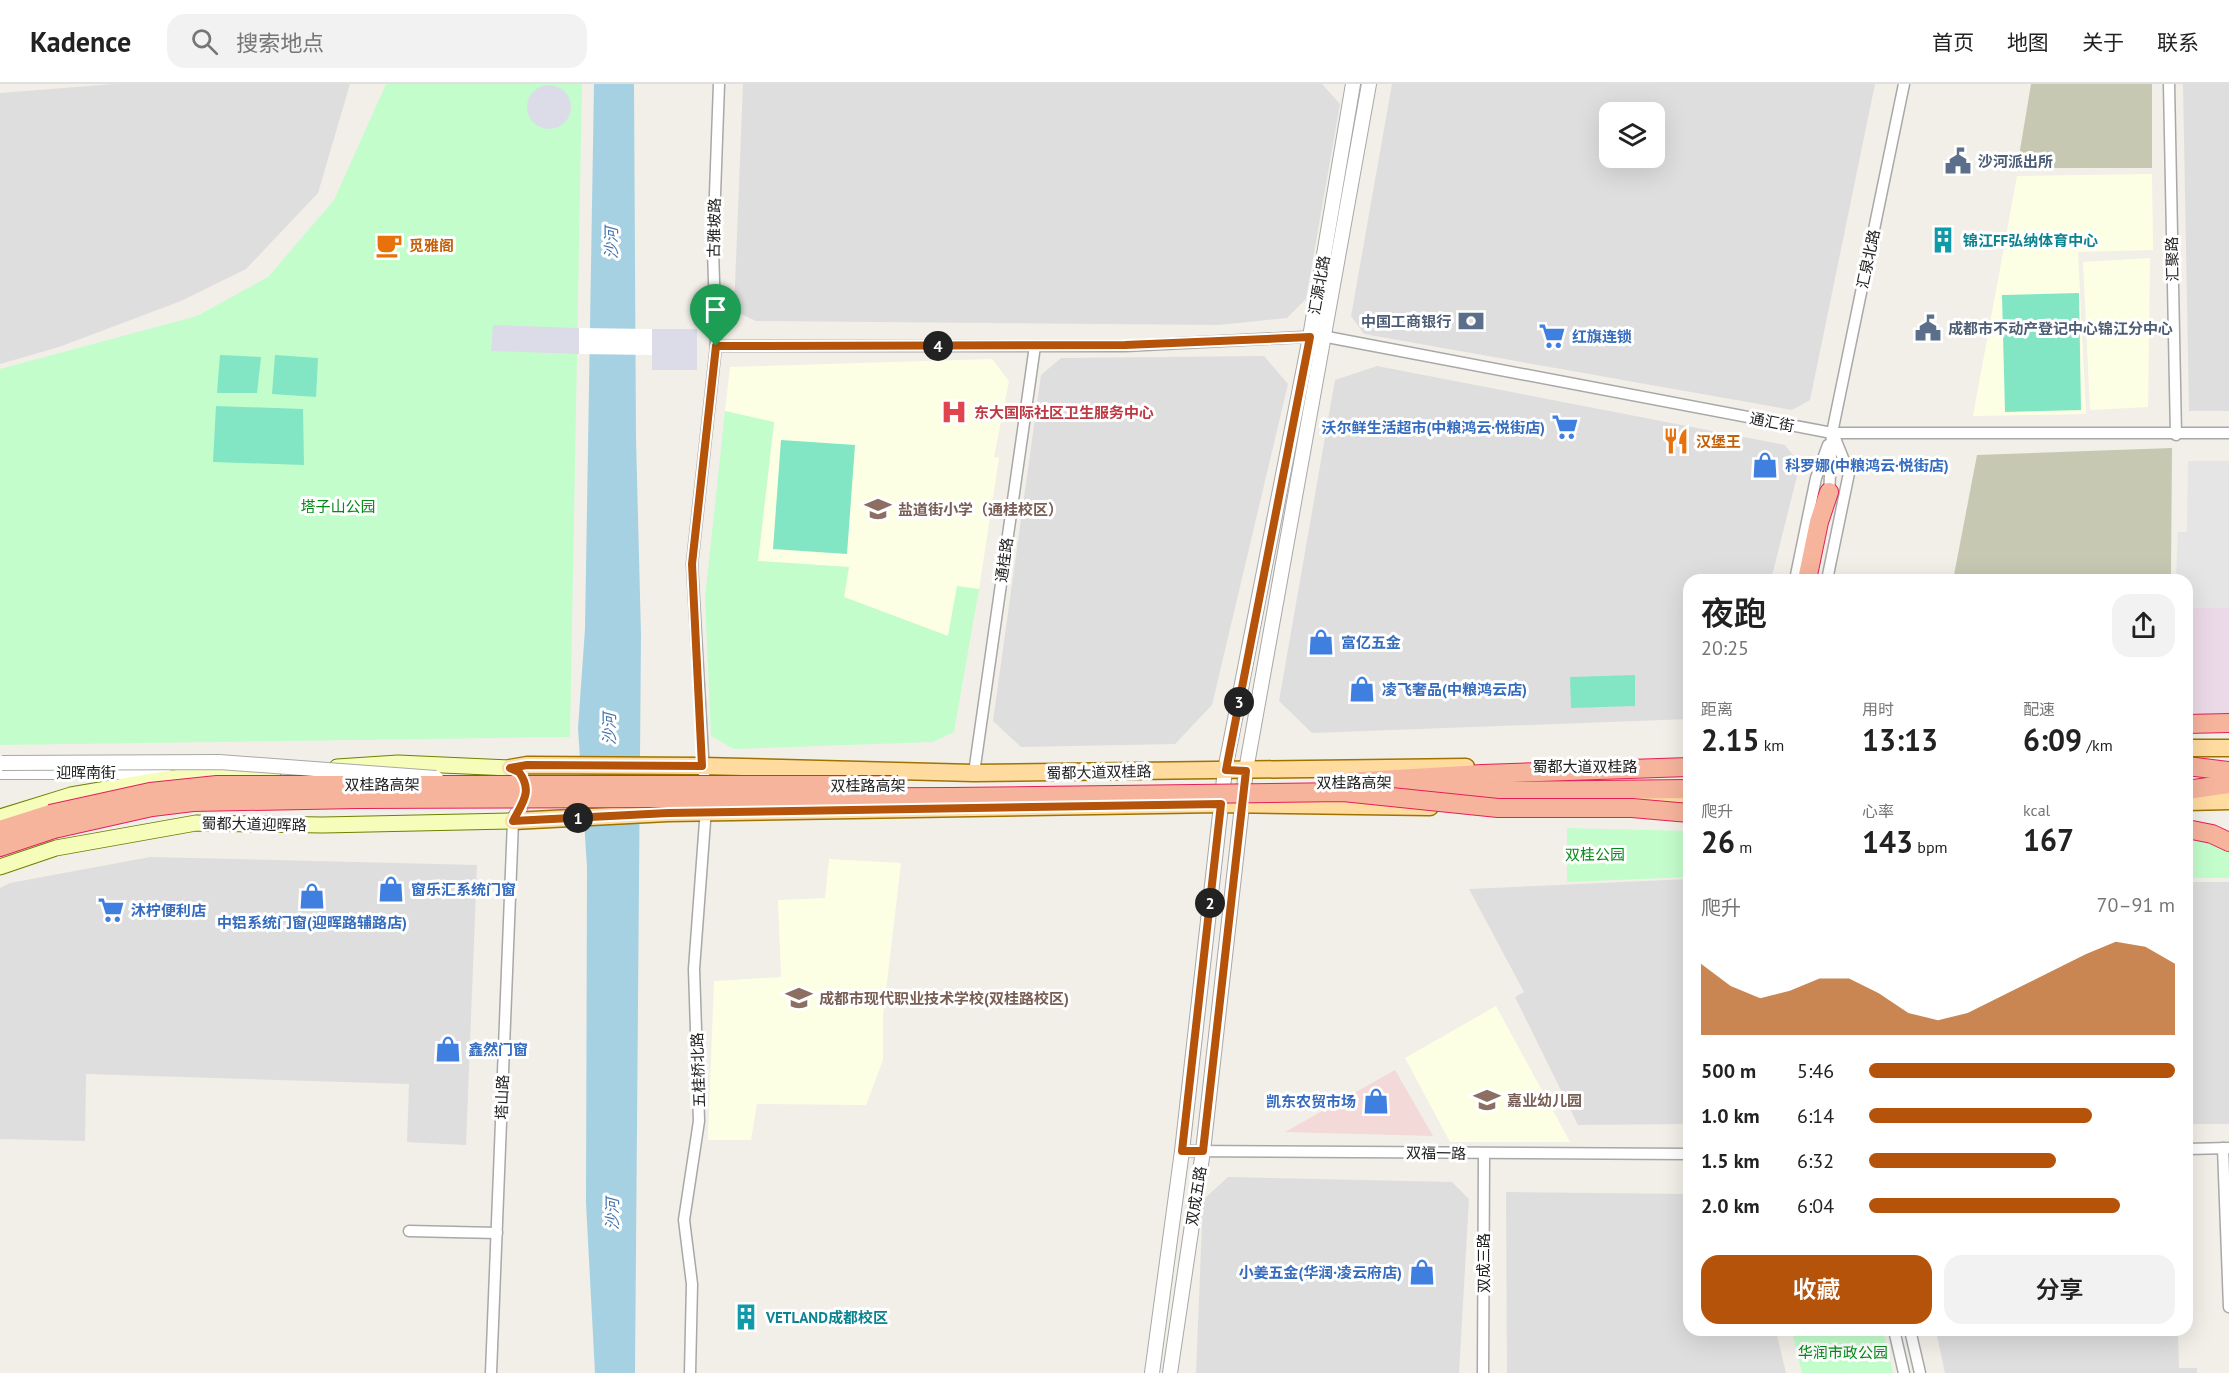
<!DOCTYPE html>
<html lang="zh">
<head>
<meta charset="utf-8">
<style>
	:root { --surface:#fff; --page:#f2f2f2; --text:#222; --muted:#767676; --line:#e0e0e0; --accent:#b45309 }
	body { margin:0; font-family:"PT Sans","Noto Sans SC",sans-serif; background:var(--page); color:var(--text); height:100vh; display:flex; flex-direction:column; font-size:22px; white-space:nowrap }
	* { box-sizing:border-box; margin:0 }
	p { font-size:20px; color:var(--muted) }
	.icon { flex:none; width:33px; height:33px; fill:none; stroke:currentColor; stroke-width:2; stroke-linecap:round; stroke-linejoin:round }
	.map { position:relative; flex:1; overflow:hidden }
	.panel { position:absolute; left:1683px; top:490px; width:510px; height:762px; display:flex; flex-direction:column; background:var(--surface); border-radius:18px; box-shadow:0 6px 24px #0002 }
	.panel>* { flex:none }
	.fabs { position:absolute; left:1599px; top:18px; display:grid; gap:12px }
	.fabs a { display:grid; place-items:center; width:66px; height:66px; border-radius:12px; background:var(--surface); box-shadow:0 6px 24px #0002; font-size:30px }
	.pin { position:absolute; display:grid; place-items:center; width:51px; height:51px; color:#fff; margin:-62px -26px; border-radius:50% 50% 50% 0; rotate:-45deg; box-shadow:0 0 6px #0007 }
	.pin .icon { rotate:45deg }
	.km { position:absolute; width:30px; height:30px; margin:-15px; border-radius:50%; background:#222; color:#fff; font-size:16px; line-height:30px; text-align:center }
	.round { display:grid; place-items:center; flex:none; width:63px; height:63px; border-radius:18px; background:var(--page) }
	.head { display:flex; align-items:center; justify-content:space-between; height:102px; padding:0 18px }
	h1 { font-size:33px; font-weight:600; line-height:45px }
	.stats { display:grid; grid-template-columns:repeat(3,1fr); gap:9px; height:102px; padding:6px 18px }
	.stats div { display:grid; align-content:center }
	.stats b { font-size:30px; font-weight:600 }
	.stats small { font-size:16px; font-weight:400 }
	.stats p { font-size:16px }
	.chart { height:168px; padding:12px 18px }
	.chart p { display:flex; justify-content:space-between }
	.chart svg { width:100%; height:108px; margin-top:6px; fill:var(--accent); opacity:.7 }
	.button { display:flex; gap:12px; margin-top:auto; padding:12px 18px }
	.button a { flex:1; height:69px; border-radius:18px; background:var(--accent); color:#fff; font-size:24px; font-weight:600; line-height:69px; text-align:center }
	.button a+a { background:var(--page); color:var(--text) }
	ul { padding:0 18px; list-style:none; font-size:20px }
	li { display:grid; grid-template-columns:96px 72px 1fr; align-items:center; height:45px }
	li i { height:15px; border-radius:8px; background:var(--accent) }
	header { display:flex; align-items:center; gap:36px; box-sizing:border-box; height:84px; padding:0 30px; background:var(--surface); border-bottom:2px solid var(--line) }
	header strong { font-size:28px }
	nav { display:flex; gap:33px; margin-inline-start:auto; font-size:21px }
	.search { width:420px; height:54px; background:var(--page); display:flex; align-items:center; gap:15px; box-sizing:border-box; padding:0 21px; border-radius:18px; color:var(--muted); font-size:22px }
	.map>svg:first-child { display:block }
	.residential { fill:#dfdede; fill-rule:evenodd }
	.commercial { fill:#f3d9d7 }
	.industrial { fill:#ecd9e7 }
	.education { fill:#fdffe4 }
	.construction { fill:#c6c8b2 }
	.park { fill:#c4fdcc }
	.pitch { fill:#82e5c4 }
	.parking { fill:#e5e5e5 }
	.plaza { fill:#dcdce8 }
	.water { fill:#a6d1e2 }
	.pier { fill:#fff }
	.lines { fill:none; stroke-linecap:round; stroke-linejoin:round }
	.minor-casing { stroke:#a8a8a8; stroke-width:13 }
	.tertiary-casing { stroke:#a8a8a8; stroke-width:16 }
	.secondary-casing { stroke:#6c8100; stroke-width:17 }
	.primary-casing { stroke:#9f7300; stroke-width:19 }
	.trunk-casing { stroke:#e61f58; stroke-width:20 }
	.minor { stroke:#fff; stroke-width:10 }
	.tertiary { stroke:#fff; stroke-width:14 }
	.secondary { stroke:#f6fdba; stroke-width:15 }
	.primary { stroke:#ffdba0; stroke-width:16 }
	.trunk { stroke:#f6b49c; stroke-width:18 }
	.tertiary-bridge-casing { stroke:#a8a8a8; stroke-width:16; stroke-linecap:butt }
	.trunk-bridge-casing { stroke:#e61f58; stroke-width:20; stroke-linecap:butt }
	.tertiary-bridge { stroke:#fff; stroke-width:14 }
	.trunk-bridge { stroke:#f6b49c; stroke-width:18 }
	.route-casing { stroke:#fff; stroke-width:12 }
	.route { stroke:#b45309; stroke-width:8 }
	.labels { text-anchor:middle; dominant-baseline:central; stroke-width:6; stroke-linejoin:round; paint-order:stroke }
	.service-label { font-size:15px; font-weight:bold; fill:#4e5e75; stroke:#fff; text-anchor:start }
	.street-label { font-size:15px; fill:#212121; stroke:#fff }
	.culture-label { font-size:15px; font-weight:bold; fill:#0d838f; stroke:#fff; text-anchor:start }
	.food-label { font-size:15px; font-weight:bold; fill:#c56008; stroke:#fff; text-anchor:start }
	.shop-label { font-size:15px; font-weight:bold; fill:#366cbe; stroke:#fff; text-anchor:start }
	.health-label { font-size:15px; font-weight:bold; fill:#be3a42; stroke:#fff; text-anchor:start }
	.park-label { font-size:15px; fill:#058a18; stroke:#fff }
	.education-label { font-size:15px; font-weight:bold; fill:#785e54; stroke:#fff; text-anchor:start }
	.water-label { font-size:16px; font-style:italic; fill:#4374b0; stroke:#fff }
</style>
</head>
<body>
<header>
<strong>Kadence</strong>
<div class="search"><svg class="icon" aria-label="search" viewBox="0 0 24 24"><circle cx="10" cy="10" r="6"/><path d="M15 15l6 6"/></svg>搜索地点</div>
<nav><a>首页</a><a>地图</a><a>关于</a><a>联系</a></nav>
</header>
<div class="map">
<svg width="2229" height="1289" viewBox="0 0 2229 1289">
	<rect width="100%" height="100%" fill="#f2efe8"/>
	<g class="residential">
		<polygon points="114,0 350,0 318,109 246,185 181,217 59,263 0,280 0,9"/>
		<polygon points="743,0 1322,0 1340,20 1306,215 1287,234 1218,241 756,237 734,227"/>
		<path d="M1392,0H1875L1810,316L1792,326L1364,250L1351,232ZM1610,28H1654V74H1610Z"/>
		<polygon points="2183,0 2229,0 2229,327 2189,327"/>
		<polygon points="1264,272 1288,300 1212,621 1175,660 1021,663 993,637 1041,291 1061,274"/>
		<polygon points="1377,282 1785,361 1800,380 1771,496 1689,496 1689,635 1312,649 1279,617 1335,296"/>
		<polygon points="150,773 477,781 466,1061 407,1058 409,1000 86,990 85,1057 0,1055 0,804 10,799"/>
		<polygon points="1689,795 1689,1040 1578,1041 1515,913 1524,908 1469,805"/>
		<rect x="2187" y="798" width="42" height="242"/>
		<polygon points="1228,1093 1452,1098 1469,1115 1459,1289 1196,1289 1203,1116"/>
		<polygon points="1506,1108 1689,1110 1689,1246 1776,1247 1786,1289 1507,1289"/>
		<polygon points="1936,1247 2178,1247 2179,1284 2197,1284 2197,1289 1945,1289"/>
	</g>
	<polygon class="commercial" points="1395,986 1433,1052 1285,1048"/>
	<polygon class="industrial" points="2187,524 2229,524 2229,641 2187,643"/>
	<g class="education">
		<polygon points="2152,90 2153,166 2078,168 2086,330 1973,332 2017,92"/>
		<polygon points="2150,174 2148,323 2090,326 2083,178"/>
		<polygon points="992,275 1009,297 994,373 999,374 979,505 957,503 948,552 844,513 848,483 758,477 774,339 725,327 730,283"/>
		<polygon points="829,775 901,779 883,932 883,976 866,1021 757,1020 751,1056 708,1056 714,897 781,893 778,816 825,814"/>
		<polygon points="1496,922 1570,1058 1450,1058 1405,974"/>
	</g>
	<g class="construction">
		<polygon points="2031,0 2152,0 2152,84 2017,84"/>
		<polygon points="2172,364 2171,490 1954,491 1977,371"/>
	</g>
	<g class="park">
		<polygon points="386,0 582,0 570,653 0,661 0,285 197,232 268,193 334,116"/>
		<polygon points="725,327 774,338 758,477 849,483 844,513 948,552 957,502 979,505 954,648 933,658 734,665 711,652 705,514"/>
		<polygon points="1567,744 1689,747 1689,793 1567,798"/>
		<polygon points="2187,753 2200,754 2229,766 2229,794 2187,794"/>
		<polygon points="1792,1247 1883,1247 1893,1289 1802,1289"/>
	</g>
	<g class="pitch">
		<polygon points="2079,209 2081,326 2005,328 2002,211"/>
		<polygon points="220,271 261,273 257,309 217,309"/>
		<polygon points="275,271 318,274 316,313 272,310"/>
		<polygon points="216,322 303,325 304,381 213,378"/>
		<polygon points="781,356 855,361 847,470 773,465"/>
		<polygon points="1635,591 1635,622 1571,624 1570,593"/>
	</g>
	<polygon class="parking" points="2188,377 2229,377 2229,524 2187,524 2187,496 2176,496 2178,448 2187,448"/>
	<g class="plaza">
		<circle cx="549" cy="23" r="22"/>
		<polygon points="493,241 579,244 579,270 491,267"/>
		<rect x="652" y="245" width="45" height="41"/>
	</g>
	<polygon class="water" points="594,0 634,0 636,354 641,551 635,1289 595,1289 586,1119 587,783 578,644 585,545"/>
	<polygon class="pier" points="579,244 652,245 652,271 579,270"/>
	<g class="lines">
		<g class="minor-casing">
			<g id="minor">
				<polyline points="2169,0 2176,351"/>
				<polyline points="716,262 1125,262 1322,252 1832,349 2229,349"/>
				<polyline points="1829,412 1832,349 1904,0"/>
				<polyline points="1795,496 1816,394 1828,361"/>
				<polyline points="1827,496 1849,389 1834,352"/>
				<polyline points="974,689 1035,262"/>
				<polyline points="705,706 692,480 716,262 713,165 719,0"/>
				<polyline points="2223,1064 2229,1223"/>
				<polyline points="2187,1065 2229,1064"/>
				<polyline points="1182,1067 1689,1070"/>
				<polyline points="409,1147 497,1149"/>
				<polyline points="1894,1246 1904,1289"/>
				<polyline points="1910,1246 1920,1289"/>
				<polyline points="491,1289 513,737"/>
				<polyline points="690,1289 692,1200 684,1136 699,1037 694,885 706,724"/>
				<polyline points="1483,1289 1484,1070"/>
			</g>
		</g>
		<g class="tertiary-casing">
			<g id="tertiary">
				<path d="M510,684L519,688C532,708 523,718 513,737"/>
				<polyline points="0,688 146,688 169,693"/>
				<polyline points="1152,1289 1182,1067 1225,686 1310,253 1353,0"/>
				<polyline points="1170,1289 1203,1067 1246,686 1369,0"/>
			</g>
		</g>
		<g class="secondary-casing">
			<g id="secondary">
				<polyline points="337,683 398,679 510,684"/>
				<polyline points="0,733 71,711 171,694 274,686"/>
				<polyline points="0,783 56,764 196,739 323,741 513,737"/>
			</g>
		</g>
		<g class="primary-casing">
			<g id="primary">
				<polyline points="2187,664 2229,664"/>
				<polyline points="510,684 527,681 702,682 974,689 1466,683"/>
				<polyline points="1639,718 1689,717"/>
				<polyline points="2187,718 2229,717"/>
				<polyline points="513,737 668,729 1221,720 1430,723"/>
			</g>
		</g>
		<g class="trunk-casing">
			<g id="trunk">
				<polyline points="1807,496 1819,438 1829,408"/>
				<polyline points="2187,640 2229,639"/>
				<polyline points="2187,682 2229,687"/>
				<polyline points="1344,698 1482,690 1689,683"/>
				<polyline points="2187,706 2229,700"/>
				<polyline points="1402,708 1689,705"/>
				<polyline points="2187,745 2212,750 2229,758"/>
				<polyline points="0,746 50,730"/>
				<polyline points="0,763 54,745"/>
			</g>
		</g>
		<use href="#minor" class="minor"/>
		<use href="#tertiary" class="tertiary"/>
		<use href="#secondary" class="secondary"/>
		<use href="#primary" class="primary"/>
		<use href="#trunk" class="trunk"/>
		<g class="tertiary-bridge-casing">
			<polyline id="tertiary-bridge" points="2,679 219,678 436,694"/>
		</g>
		<g class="trunk-bridge-casing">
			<g id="trunk-bridge">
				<polyline points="50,730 150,708 217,701 898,701"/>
				<polyline points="54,745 152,723 193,718 358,715 952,713 1343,708 1498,724 1632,724 1689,729"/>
			</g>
		</g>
		<use href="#tertiary-bridge" class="tertiary-bridge"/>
		<use href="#trunk-bridge" class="trunk-bridge"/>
	</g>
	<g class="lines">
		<g class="route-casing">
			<path id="route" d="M1310,253L1226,686L1246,687L1203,1067H1182L1221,720L668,729L513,737C523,718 533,707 519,688L510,684L527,681L702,682L692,480L716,262L1125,261Z"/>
		</g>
		<use href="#route" class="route"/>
	</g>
	<defs>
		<g id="civic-bare" transform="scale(2.07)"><path d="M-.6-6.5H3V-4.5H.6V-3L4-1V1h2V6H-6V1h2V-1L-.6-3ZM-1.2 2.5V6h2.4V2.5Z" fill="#5c6f8a" stroke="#fff" stroke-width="2.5" paint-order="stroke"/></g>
		<g id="building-bare" transform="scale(2.07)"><path d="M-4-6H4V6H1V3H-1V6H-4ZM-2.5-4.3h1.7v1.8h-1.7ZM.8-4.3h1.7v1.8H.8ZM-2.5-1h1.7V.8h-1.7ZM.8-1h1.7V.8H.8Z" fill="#0f9aa8" stroke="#fff" stroke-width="2.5" paint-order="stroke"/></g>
		<g id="cafe-bare" transform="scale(2.07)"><path d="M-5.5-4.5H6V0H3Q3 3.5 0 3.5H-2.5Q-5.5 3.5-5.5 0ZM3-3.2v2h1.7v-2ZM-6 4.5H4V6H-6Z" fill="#e8710a" stroke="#fff" stroke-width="2.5" paint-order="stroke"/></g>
		<g id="bank-bare" transform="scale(2.07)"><path d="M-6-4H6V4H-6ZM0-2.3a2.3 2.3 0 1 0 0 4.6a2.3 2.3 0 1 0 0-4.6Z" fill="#5c6f8a" stroke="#fff" stroke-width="2.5" paint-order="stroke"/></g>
		<g id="supermarket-bare" transform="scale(2.07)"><path d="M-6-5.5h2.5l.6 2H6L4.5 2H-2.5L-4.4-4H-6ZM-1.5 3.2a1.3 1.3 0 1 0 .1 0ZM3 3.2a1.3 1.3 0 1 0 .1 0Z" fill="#3f7fe0" stroke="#fff" stroke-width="2.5" paint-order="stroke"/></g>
		<g id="hospital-bare" transform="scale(2.07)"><path d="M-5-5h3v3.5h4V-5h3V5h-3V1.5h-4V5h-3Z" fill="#e0444e" stroke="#fff" stroke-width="2.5" paint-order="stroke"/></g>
		<g id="restaurant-bare" transform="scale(2.07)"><path d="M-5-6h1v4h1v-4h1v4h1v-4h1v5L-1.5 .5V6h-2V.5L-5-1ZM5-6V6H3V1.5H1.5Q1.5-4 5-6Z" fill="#e8710a" stroke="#fff" stroke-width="2.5" paint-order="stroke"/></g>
		<g id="shop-bare" transform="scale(2.07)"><path d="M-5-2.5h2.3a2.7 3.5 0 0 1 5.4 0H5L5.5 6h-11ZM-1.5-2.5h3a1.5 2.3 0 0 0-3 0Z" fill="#3f7fe0" stroke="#fff" stroke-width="2.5" paint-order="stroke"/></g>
		<g id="school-bare" transform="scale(2.07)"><path d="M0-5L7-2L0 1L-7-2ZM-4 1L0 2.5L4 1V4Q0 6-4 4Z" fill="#8d6e63" stroke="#fff" stroke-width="2.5" paint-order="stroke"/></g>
	</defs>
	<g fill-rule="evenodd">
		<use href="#civic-bare" x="1958" y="77"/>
		<use href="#building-bare" x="1943" y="156"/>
		<use href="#cafe-bare" x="389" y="161"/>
		<use href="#bank-bare" x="1471" y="237"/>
		<use href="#civic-bare" x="1928" y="244"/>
		<use href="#supermarket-bare" x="1552" y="252"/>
		<use href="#hospital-bare" x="954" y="328"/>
		<use href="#supermarket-bare" x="1565" y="343"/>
		<use href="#restaurant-bare" x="1676" y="357"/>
		<use href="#shop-bare" x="1765" y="381"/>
		<use href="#school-bare" x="878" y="425"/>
		<use href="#shop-bare" x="1321" y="558"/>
		<use href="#shop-bare" x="1362" y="605"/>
		<use href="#shop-bare" x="391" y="805"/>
		<use href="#shop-bare" x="312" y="812"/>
		<use href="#supermarket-bare" x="111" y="826"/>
		<use href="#school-bare" x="799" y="914"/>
		<use href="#shop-bare" x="448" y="965"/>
		<use href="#school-bare" x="1487" y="1016"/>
		<use href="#shop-bare" x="1376" y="1017"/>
		<use href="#shop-bare" x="1422" y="1188"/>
		<use href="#building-bare" x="746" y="1233"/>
	</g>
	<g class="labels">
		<g class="service-label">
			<text x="1978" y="77">沙河派出所</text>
			<text x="1451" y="237" text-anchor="end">中国工商银行</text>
			<text x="1948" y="244">成都市不动产登记中心锦江分中心</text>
		</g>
		<g class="street-label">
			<text transform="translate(714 144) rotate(-89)">古雅坡路</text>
			<text transform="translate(1868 175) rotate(-78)">汇泉北路</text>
			<text transform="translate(2172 175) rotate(-91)">汇聚路</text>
			<text transform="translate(1319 201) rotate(-80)">汇源北路</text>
			<text transform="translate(1772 338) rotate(11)">通汇街</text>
			<text transform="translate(1004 476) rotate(-82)">通桂路</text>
			<text x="1585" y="682">蜀都大道双桂路</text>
			<text x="86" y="688">迎晖南街</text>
			<text transform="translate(1099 688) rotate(-1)">蜀都大道双桂路</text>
			<text x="1354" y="698">双桂路高架</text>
			<text x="382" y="700">双桂路高架</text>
			<text x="868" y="701">双桂路高架</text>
			<text transform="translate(254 740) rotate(1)">蜀都大道迎晖路</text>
			<text transform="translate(698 986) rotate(-92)">五桂桥北路</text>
			<text transform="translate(502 1013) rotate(-88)">塔山路</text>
			<text transform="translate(1436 1069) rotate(1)">双福一路</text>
			<text transform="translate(1196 1112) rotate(-81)">双成五路</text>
			<text transform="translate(1483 1179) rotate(-90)">双成三路</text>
		</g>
		<g class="culture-label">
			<text x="1963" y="156">锦江FF弘纳体育中心</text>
			<text x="766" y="1233">VETLAND成都校区</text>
		</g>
		<g class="food-label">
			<text x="409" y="161">觅雅阁</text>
			<text x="1696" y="357">汉堡王</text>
		</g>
		<g class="shop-label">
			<text x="1572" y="252">红旗连锁</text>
			<text x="1545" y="343" text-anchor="end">沃尔鲜生活超市(中粮鸿云·悦街店)</text>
			<text x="1785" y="381">科罗娜(中粮鸿云·悦街店)</text>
			<text x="1341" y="558">富亿五金</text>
			<text x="1382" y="605">凌飞奢品(中粮鸿云店)</text>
			<text x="411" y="805">窗乐汇系统门窗</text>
			<text x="131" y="826">沐柠便利店</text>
			<text x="312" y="838" text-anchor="middle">中铝系统门窗(迎晖路辅路店)</text>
			<text x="468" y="965">鑫然门窗</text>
			<text x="1356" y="1017" text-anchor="end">凯东农贸市场</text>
			<text x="1402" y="1188" text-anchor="end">小姜五金(华润·凌云府店)</text>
		</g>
		<g class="health-label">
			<text x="974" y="328">东大国际社区卫生服务中心</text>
		</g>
		<g class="park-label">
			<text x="338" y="422">塔子山公园</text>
			<text x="1595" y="770">双桂公园</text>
			<text x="1843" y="1268">华润市政公园</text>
		</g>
		<g class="education-label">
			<text x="898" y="425">盐道街小学（通桂校区）</text>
			<text x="819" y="914">成都市现代职业技术学校(双桂路校区)</text>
			<text x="1507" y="1016">嘉业幼儿园</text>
		</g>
		<g class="water-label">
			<text transform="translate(611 159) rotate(-90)">沙河</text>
			<text transform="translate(609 645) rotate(-90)">沙河</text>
			<text transform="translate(612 1130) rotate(-90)">沙河</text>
		</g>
	</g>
</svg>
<div class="fabs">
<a><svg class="icon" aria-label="layers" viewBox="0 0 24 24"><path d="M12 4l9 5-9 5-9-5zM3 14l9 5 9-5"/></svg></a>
</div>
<div class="pin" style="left:716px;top:262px;background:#1e9e55"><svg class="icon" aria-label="arrive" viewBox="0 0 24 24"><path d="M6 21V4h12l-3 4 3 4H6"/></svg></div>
<b class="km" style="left:578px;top:734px">1</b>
<b class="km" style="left:1210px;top:819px">2</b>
<b class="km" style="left:1239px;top:618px">3</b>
<b class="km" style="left:938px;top:262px">4</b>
<section class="panel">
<div class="head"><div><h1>夜跑</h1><p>20:25</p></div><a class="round"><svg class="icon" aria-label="share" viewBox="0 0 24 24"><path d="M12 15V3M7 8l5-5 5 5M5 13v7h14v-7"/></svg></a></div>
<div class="stats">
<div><p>距离</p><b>2.15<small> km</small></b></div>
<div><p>用时</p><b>13:13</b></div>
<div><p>配速</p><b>6:09<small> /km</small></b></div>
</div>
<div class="stats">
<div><p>爬升</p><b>26<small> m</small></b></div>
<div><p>心率</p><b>143<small> bpm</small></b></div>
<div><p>kcal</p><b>167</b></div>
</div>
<div class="chart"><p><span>爬升</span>70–91 m</p>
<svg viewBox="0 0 160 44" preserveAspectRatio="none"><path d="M0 44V15L10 24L20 29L30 26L40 21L50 21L60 27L70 35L80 38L90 35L100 29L110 23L120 17L130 11L140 6L150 8L160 15V44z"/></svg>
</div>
<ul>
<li><b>500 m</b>5:46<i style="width:100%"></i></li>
<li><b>1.0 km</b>6:14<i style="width:73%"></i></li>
<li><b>1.5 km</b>6:32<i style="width:61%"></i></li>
<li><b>2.0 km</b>6:04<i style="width:82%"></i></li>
</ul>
<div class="button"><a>收藏</a><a>分享</a></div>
</section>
</div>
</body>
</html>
